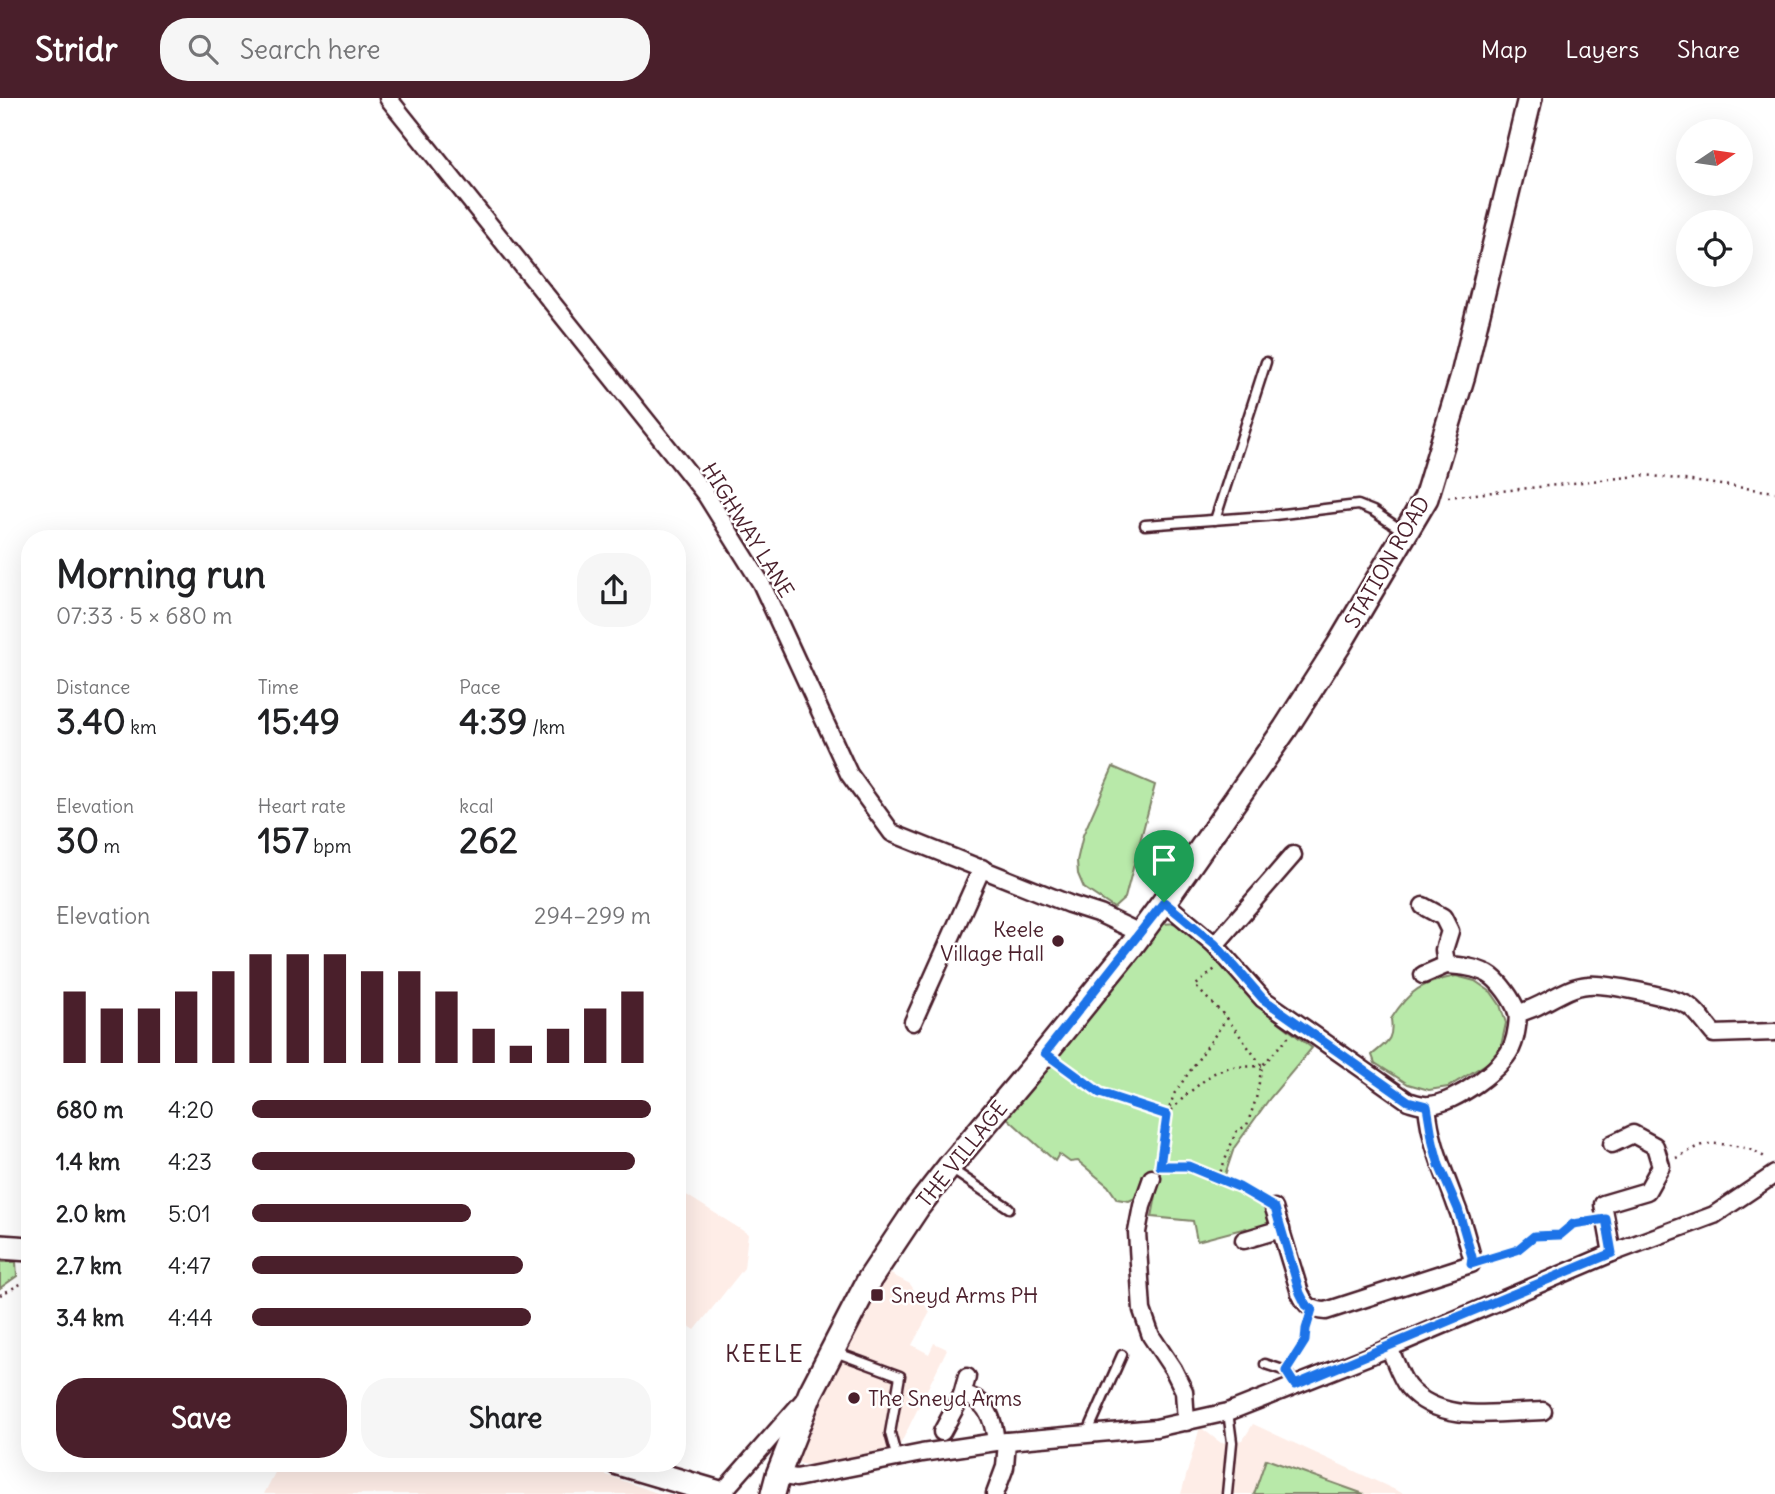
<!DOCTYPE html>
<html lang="en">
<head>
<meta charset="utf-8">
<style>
	:root { --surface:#fff; --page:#f6f6f6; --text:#202124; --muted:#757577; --accent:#4a1f2b }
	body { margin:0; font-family:Delius,sans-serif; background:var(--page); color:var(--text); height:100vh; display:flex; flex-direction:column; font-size:26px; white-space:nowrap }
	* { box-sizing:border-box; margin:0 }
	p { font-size:23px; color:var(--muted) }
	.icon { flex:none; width:38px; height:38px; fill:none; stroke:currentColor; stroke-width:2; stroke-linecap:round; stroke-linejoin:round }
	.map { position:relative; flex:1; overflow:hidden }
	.details { position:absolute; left:21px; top:432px; width:665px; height:942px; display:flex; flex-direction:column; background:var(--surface); border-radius:28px; box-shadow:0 7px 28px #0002 }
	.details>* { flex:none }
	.needle { width:46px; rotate:77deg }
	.buttons { position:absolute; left:1676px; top:21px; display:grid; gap:14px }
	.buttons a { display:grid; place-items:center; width:77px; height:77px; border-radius:50%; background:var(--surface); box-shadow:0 7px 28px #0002; font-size:35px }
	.pin { position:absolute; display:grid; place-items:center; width:60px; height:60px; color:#fff; margin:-72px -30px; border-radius:50% 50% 50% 0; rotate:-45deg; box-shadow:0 0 7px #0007 }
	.pin .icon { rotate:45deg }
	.round { display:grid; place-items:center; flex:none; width:74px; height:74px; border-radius:28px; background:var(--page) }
	.head { display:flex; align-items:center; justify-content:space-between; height:119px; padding:0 35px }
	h1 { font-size:38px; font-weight:700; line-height:52px }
	.metrics { display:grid; grid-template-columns:repeat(3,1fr); gap:10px; height:119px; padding:7px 35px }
	.metrics div { display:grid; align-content:center }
	.metrics b { font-size:35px; font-weight:700 }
	.metrics small { font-size:19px; font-weight:400 }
	.metrics p { font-size:19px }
	.chart { height:196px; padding:14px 35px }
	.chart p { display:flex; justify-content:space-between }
	.chart svg { width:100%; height:126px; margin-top:7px; stroke:var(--accent); stroke-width:6 }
	.cta { display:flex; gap:14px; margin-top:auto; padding:14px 35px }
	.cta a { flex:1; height:80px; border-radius:28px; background:var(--accent); color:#fff; font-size:28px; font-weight:700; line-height:80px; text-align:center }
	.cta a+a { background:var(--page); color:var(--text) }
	ul { padding:0 35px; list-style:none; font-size:23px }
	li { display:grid; grid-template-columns:112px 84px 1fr; align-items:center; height:52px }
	li i { height:18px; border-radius:9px; background:var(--accent) }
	header { display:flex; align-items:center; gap:42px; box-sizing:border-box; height:98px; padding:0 35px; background:var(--accent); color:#fff }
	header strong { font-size:33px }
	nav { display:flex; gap:38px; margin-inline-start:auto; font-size:24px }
	.search { width:490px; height:63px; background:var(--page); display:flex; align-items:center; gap:18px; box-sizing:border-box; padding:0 24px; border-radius:28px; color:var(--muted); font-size:26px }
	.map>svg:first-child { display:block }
	.built { fill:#feede7 }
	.green { fill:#b8e9a9; stroke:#81846a; stroke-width:2 }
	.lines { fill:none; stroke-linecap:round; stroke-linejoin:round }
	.lane-casing { stroke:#4a1f2b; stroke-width:13 }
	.street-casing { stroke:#4a1f2b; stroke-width:21 }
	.secondary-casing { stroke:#4a1f2b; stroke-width:28 }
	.path { stroke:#4a1f2b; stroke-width:2.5; stroke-dasharray:2 5; stroke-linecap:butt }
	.lane { stroke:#fff; stroke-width:8 }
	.street { stroke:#fff; stroke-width:16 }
	.secondary { stroke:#fff; stroke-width:23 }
	.route-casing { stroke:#fff; stroke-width:14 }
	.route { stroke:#1a73e8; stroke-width:9 }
	.poi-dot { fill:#4a1f2b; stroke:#fff; stroke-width:2.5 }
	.labels { text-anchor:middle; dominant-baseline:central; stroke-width:5; stroke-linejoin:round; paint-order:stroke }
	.street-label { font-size:21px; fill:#4a1f2b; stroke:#fff }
	.poi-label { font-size:21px; fill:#4a1f2b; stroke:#fff; text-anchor:start }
	.quarter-label { font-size:24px; letter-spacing:2px; fill:#4a1f2b; stroke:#fff }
</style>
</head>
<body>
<header>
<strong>Stridr</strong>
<div class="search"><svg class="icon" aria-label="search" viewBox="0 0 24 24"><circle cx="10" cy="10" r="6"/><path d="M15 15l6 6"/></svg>Search here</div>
<nav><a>Map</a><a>Layers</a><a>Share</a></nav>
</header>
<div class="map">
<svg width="1775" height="1396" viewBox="0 0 1775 1396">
	<rect width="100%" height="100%" fill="#fff"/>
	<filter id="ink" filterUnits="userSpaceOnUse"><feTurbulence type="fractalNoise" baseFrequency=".0143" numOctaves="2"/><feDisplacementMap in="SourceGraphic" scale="14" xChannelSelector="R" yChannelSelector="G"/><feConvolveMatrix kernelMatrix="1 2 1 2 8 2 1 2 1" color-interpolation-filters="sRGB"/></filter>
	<g filter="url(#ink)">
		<g class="built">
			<polygon points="677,1091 748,1136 744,1170 695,1232 677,1220"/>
			<polygon points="885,1173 910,1186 930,1214 912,1247 929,1256 934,1245 947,1251 899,1349 813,1367 802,1366 795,1362 825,1286"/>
			<polygon points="1253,1326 1404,1396 1181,1396 1200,1329 1221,1345 1243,1342"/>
			<polygon points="280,1365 573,1365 660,1396 264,1396"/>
		</g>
		<g class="green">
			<polygon points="1113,669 1155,687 1125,800 1114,810 1084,790 1078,776 1077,763 1083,737"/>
			<polygon points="1177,825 1218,858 1266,914 1312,950 1270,1000 1234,1050 1224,1080 1266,1101 1270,1122 1266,1129 1251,1133 1246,1130 1197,1143 1193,1123 1152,1119 1159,1082 1143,1077 1137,1099 1129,1103 1117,1101 1108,1088 1078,1063 1070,1064 1059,1056 1055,1063 1006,1019 1162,826"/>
			<path d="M1456,878L1475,883L1491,894L1500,907L1506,925L1501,948L1489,964L1448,989L1429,992L1408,986L1375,965L1372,957C1387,944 1394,942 1391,921C1410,891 1422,885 1456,878Z"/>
			<polygon points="0,1164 16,1164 17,1178 0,1190"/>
			<polygon points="1266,1361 1364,1396 1254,1396"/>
		</g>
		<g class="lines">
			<g class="lane-casing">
				<g id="lane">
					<polyline points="1215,422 1266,264"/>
					<polyline points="1145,427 1266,418 1358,407 1373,413 1403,433"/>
					<polyline points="951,1071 1009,1110"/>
					<polyline points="835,1254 900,1278 890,1335 897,1361"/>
					<polyline points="1265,1266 1286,1273 1295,1287"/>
					<polyline points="1087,1336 1122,1257"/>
					<polyline points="1227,1396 1232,1344 1228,1314"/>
				</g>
			</g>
			<g class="street-casing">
				<g id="street">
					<polyline points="388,0 706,397 761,485 849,676 892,735 1069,806 1100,816 1140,835"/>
					<path d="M1164,804L1215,847L1263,901L1408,1003C1415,1005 1423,1008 1429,1007C1454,1006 1505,970 1513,946C1516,938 1519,921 1517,914C1513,902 1499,882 1488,876C1475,869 1461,868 1446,867L1444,852L1450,833L1443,819L1423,808"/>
					<polyline points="1215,847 1293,757"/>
					<polyline points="1423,877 1446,867"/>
					<path d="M1517,915C1542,911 1562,889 1588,887C1605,885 1674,899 1689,908C1698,914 1706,927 1714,936L1775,934"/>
					<polyline points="913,924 982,770"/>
					<polyline points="1612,1046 1633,1036 1655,1048 1661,1068 1647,1093 1603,1106 1612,1155"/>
					<polyline points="1152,1080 1142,1108 1137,1134 1142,1212 1151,1238 1173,1271 1184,1293 1186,1324"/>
					<path d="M1274,1110L1300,1195C1306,1208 1311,1212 1326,1213L1471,1166L1472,1159C1467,1142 1463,1124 1456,1107C1443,1070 1431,1048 1427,1008"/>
					<polyline points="1244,1142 1281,1131"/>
					<path d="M1389,1250C1395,1262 1400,1279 1408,1289C1440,1327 1500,1314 1543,1313"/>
					<polyline points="962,1297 967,1279"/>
					<path d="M942,1334L962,1297C987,1300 994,1323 996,1344"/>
					<polyline points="778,1377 796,1380 922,1355 996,1344 1156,1330 1228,1314 1389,1250 1612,1155 1714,1117 1775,1076"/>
					<polyline points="721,1396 803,1303"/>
					<polyline points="995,1396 1005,1369 1007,1343"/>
				</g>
			</g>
			<g class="secondary-casing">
				<g id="secondary">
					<polyline points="0,1149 30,1151"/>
					<polyline points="618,1365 723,1396"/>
					<polyline points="773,1396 778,1377 811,1294 869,1182 917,1110 949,1069 1045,955 1130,850 1164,804 1285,631 1339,547 1426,400 1463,277 1530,0"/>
				</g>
			</g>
			<g class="path">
				<polyline points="1448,399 1646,377 1775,394"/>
				<polyline points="1227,920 1262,968"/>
				<polyline points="1062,967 1100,995 1167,1017 1174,996 1227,920 1195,888 1215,871"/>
				<path d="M1676,1060C1685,1056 1698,1047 1708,1046C1724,1045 1757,1049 1767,1062"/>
				<polyline points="1160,1066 1167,1017 1186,997 1212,976 1230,969 1262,968"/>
				<polyline points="1162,1068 1188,1068 1239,1089 1260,1101"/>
				<polyline points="1218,1080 1236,1034 1247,1027 1256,1001 1262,968 1289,938"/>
				<polyline points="1488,1161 1517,1152 1534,1138 1560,1137 1573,1126 1589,1124"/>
				<polyline points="0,1197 30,1181"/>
				<polyline points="1293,1262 1305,1243 1307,1227"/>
			</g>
			<use href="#lane" class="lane"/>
			<use href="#street" class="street"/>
			<use href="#secondary" class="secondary"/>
		</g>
	</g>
	<g class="lines" filter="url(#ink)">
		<g class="route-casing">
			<polygon id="route" points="1164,804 1215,846 1263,901 1408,1003 1427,1008 1433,1045 1439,1067 1458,1111 1472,1159 1471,1166 1517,1152 1534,1138 1560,1137 1573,1126 1606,1121 1612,1155 1295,1287 1286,1273 1305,1243 1306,1231 1312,1211 1306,1207 1300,1195 1275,1110 1239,1089 1188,1068 1160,1068 1167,1017 1100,995 1045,955"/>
		</g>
		<use href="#route" class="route"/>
	</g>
	<g class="poi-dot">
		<circle cx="1058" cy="843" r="7"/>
		<rect x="870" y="1190" width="14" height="14" rx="3.5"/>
		<circle cx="854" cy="1300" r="7"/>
	</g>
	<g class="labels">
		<g class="street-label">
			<text transform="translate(748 432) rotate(58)">HIGHWAY LANE</text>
			<text transform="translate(1387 464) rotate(-60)">STATION ROAD</text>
			<text transform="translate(962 1056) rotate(-51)">THE VILLAGE</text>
		</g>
		<g class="poi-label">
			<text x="1044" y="831" text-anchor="end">Keele<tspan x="1044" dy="24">Village Hall</tspan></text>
			<text x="891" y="1197">Sneyd Arms PH</text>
			<text x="868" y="1300">The Sneyd Arms</text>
		</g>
		<g class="quarter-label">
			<text x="765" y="1255">KEELE</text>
		</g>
	</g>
</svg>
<div class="buttons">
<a><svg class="needle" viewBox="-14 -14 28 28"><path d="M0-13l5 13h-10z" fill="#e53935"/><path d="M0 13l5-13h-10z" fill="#757577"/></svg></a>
<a><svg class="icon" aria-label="locate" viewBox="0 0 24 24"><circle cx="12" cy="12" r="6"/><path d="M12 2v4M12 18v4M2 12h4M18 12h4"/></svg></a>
</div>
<div class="pin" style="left:1164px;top:804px;background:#1e9e55"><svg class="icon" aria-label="arrive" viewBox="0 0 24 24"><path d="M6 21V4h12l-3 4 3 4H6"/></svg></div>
<section class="details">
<div class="head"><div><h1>Morning run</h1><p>07:33 · 5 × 680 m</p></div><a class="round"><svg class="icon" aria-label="share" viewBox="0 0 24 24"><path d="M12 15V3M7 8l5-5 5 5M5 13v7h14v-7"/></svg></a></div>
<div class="metrics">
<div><p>Distance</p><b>3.40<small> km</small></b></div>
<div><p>Time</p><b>15:49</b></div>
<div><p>Pace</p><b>4:39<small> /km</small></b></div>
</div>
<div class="metrics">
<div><p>Elevation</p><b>30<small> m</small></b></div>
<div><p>Heart rate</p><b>157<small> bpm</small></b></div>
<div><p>kcal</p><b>262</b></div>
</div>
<div class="chart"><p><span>Elevation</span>294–299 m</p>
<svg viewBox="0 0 160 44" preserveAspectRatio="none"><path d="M5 44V19M15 44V25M25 44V25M35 44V19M45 44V12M55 44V6M65 44V6M75 44V6M85 44V12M95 44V12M105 44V19M115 44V32M125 44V38M135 44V32M145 44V25M155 44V19"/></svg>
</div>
<ul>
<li><b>680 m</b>4:20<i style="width:100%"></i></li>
<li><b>1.4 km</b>4:23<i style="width:96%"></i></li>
<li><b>2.0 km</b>5:01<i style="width:55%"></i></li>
<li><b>2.7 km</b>4:47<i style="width:68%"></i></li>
<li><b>3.4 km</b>4:44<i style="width:70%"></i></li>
</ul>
<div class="cta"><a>Save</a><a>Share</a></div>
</section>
</div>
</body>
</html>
